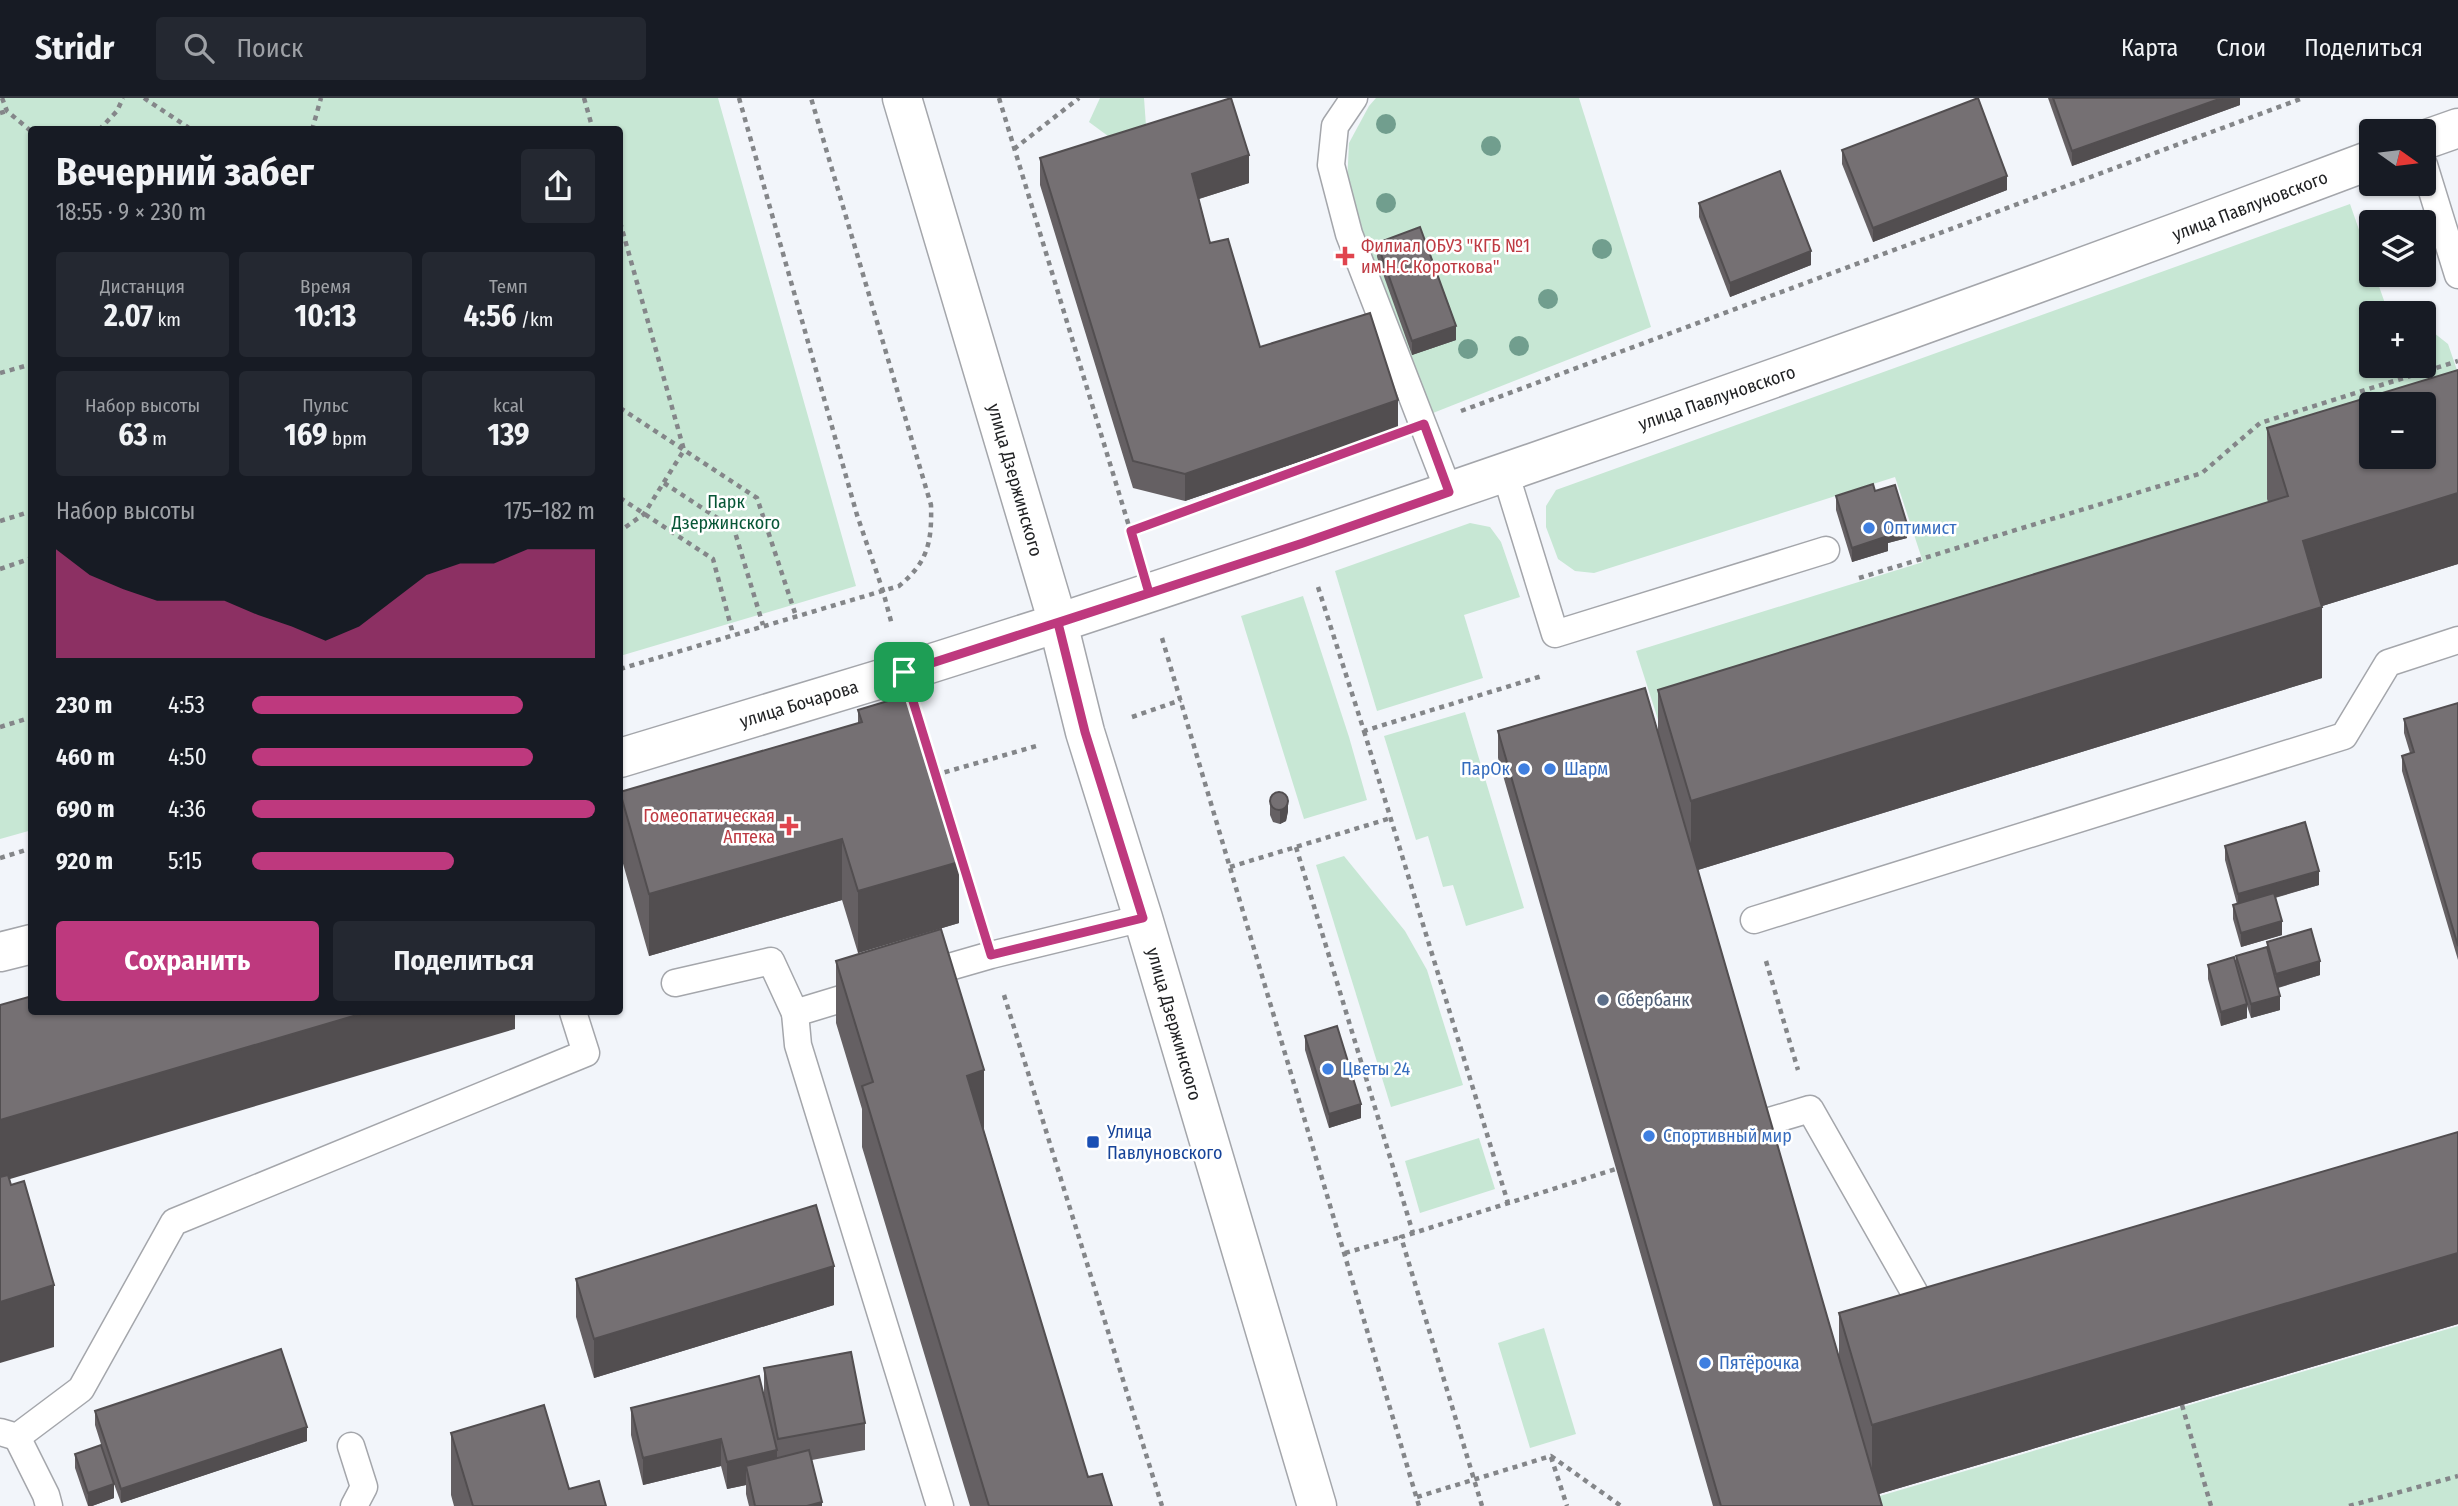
<!DOCTYPE html>
<html lang="ru">
<head>
<meta charset="utf-8">
<style>
	:root { --surface:#171b24; --page:#242831; --text:#f1f3f6; --muted:#9ea1a6; --line:#363941; --accent:#be397e }
	body { margin:0; font-family:"Fira Sans Condensed",sans-serif; background:var(--page); color:var(--text); height:100vh; display:flex; flex-direction:column; font-size:26px; white-space:nowrap }
	* { box-sizing:border-box; margin:0 }
	p { font-size:23px; color:var(--muted) }
	.icon { flex:none; width:38px; height:38px; fill:none; stroke:currentColor; stroke-width:2; stroke-linecap:round; stroke-linejoin:round }
	.map { position:relative; flex:1; overflow:hidden }
	.side { position:absolute; left:28px; top:28px; width:595px; height:889px; display:flex; flex-direction:column; background:var(--surface); border-radius:7px; box-shadow:0 2px 5px #0004 }
	.side>* { flex:none }
	.needle { width:46px; rotate:104deg }
	.fabs { position:absolute; left:2359px; top:21px; display:grid; gap:14px }
	.fabs a { display:grid; place-items:center; width:77px; height:77px; border-radius:7px; background:var(--surface); box-shadow:0 2px 5px #0004; font-size:35px }
	.pin { position:absolute; display:grid; place-items:center; width:60px; height:60px; color:#fff; margin:-30px; border-radius:14px; box-shadow:0 4px 10px #0006 }
	.round { display:grid; place-items:center; flex:none; width:74px; height:74px; border-radius:7px; background:var(--page) }
	.headline { display:flex; align-items:center; justify-content:space-between; height:119px; padding:0 28px }
	h1 { font-size:38px; font-weight:700; line-height:52px }
	.stats { display:grid; grid-template-columns:repeat(3,1fr); gap:10px; height:119px; padding:7px 28px }
	.stats div { display:grid; align-content:center; border-radius:7px; background:var(--page); text-align:center }
	.stats b { font-size:30px; font-weight:700 }
	.stats small { font-size:19px; font-weight:400 }
	.stats p { font-size:19px }
	.chart { height:196px; padding:14px 28px }
	.chart p { display:flex; justify-content:space-between }
	.chart svg { width:100%; height:126px; margin-top:7px; fill:var(--accent); opacity:.7 }
	.cta { display:flex; gap:14px; margin-top:auto; padding:14px 28px }
	.cta a { flex:1; height:80px; border-radius:7px; background:var(--accent); color:#fff; font-size:28px; font-weight:700; line-height:80px; text-align:center }
	.cta a+a { background:var(--page); color:var(--text) }
	ul { padding:0 28px; list-style:none; font-size:23px }
	li { display:grid; grid-template-columns:112px 84px 1fr; align-items:center; height:52px }
	li i { height:18px; border-radius:9px; background:var(--accent) }
	header { display:flex; align-items:center; gap:42px; box-sizing:border-box; height:98px; padding:0 35px; background:var(--surface); border-bottom:2px solid var(--line) }
	header strong { font-size:33px }
	nav { display:flex; gap:38px; margin-inline-start:auto; font-size:24px }
	.search { width:490px; height:63px; background:var(--page); display:flex; align-items:center; gap:18px; box-sizing:border-box; padding:0 24px; border-radius:7px; color:var(--muted); font-size:26px }
	.map>svg:first-child { display:block }
	.green { fill:#c7e7d4 }
	.lines { fill:none; stroke-linecap:round; stroke-linejoin:round }
	.lane-casing { stroke:#a4a6ab; stroke-width:29 }
	.street-casing { stroke:#a4a6ab; stroke-width:41 }
	.secondary-casing { stroke:#a4a6ab; stroke-width:41 }
	.primary-casing { stroke:#a4a6ab; stroke-width:41 }
	.path { stroke:#848689; stroke-width:4.5; stroke-dasharray:5 5; stroke-linecap:butt }
	.lane { stroke:#fff; stroke-width:26 }
	.street { stroke:#fff; stroke-width:38 }
	.secondary { stroke:#fff; stroke-width:38 }
	.primary { stroke:#fff; stroke-width:38 }
	.tree { fill:#719e8e }
	.wall { fill:#656063 }
	.shaded-wall { fill:#524e50 }
	.building { fill:#757073; stroke:#524e50; stroke-width:2; fill-rule:evenodd }
	.route-casing { stroke:#fff; stroke-width:14 }
	.route { stroke:#be397e; stroke-width:9 }
	.health-dot { fill:#e0444e; stroke:#fff; stroke-width:2.5 }
	.shop-dot { fill:#3f7fe0; stroke:#fff; stroke-width:2.5 }
	.service-dot { fill:#5c6f8a; stroke:#fff; stroke-width:2.5 }
	.transit-dot { fill:#1a4fb4; stroke:#fff; stroke-width:2.5 }
	.labels { text-anchor:middle; dominant-baseline:central; stroke-width:5; stroke-linejoin:round; paint-order:stroke }
	.street-label { font-size:18px; fill:#212224; stroke:#fff }
	.health-label { font-size:18px; fill:#be3a42; stroke:#fff; text-anchor:start }
	.park-label { font-size:18px; fill:#075636; stroke:#fff }
	.shop-label { font-size:18px; fill:#366cbe; stroke:#fff; text-anchor:start }
	.service-label { font-size:18px; fill:#4e5e75; stroke:#fff; text-anchor:start }
	.transit-label { font-size:18px; fill:#164399; stroke:#fff; text-anchor:start }
</style>
</head>
<body>
<header>
<strong>Stridr</strong>
<div class="search"><svg class="icon" aria-label="search" viewBox="0 0 24 24"><circle cx="10" cy="10" r="6"/><path d="M15 15l6 6"/></svg>Поиск</div>
<nav><a>Карта</a><a>Слои</a><a>Поделиться</a></nav>
</header>
<div class="map">
<svg width="2458" height="1408" viewBox="0 0 2458 1408">
	<rect width="100%" height="100%" fill="#f2f5fa"/>
	<g class="green">
		<polygon points="0,0 718,0 856,488 620,558 620,32 32,32 32,732 0,741"/>
		<polygon points="1100,0 1144,0 1146,28 1108,38 1089,24"/>
		<polygon points="1376,0 1579,0 1651,229 1433,315 1365,144 1347,86 1349,45 1369,8"/>
		<polygon points="2350,106 2371,166 2371,177 2375,177 2387,211 2393,215 2371,215 2371,268 2424,268 2424,227 2448,246 2458,275 2424,306 2371,306 2371,359 2288,469 1670,659 1636,553 1923,464 1895,379 1594,475 1575,473 1558,461 1546,429 1546,408 1556,392"/>
		<polygon points="1470,425 1490,429 1501,444 1520,499 1464,517 1483,580 1377,613 1335,473"/>
		<polygon points="1303,498 1349,639 1367,702 1304,721 1241,518"/>
		<polygon points="1465,614 1524,810 1466,828 1453,787 1443,789 1428,738 1416,742 1384,638"/>
		<polygon points="1344,758 1405,833 1427,872 1463,987 1391,1009 1316,767"/>
		<polygon points="1479,1040 1495,1091 1420,1115 1405,1063"/>
		<polygon points="2458,1228 2458,1408 1876,1408 1873,1400"/>
		<polygon points="1544,1230 1576,1336 1530,1350 1498,1245"/>
	</g>
	<g class="lines">
		<g class="lane-casing">
			<g id="lane">
				<polyline points="1354,0 1335,28 1331,67 1349,136 1449,394"/>
				<polyline points="2424,67 2458,177"/>
				<polyline points="1505,374 1555,536 1826,452"/>
				<polyline points="1754,822 2344,638 2388,565 2458,542"/>
				<polyline points="918,878 991,857 1143,820"/>
				<polyline points="675,885 771,863 795,915"/>
				<polyline points="871,892 795,915 798,947 940,1408"/>
				<polyline points="1763,1025 1810,1011 1921,1206 1940,1201"/>
				<polyline points="0,1334 17,1339 81,1291 174,1124 586,955 573,914"/>
				<polyline points="17,1339 46,1397 49,1408"/>
				<polyline points="351,1348 364,1389 354,1408"/>
			</g>
		</g>
		<g class="street-casing">
			<g id="street">
				<polyline points="2424,42 2458,30"/>
				<path d="M1058,525C1499,380 1937,225 2371,62"/>
			</g>
		</g>
		<g class="secondary-casing">
			<g id="secondary">
				<polyline points="620,660 904,574 1058,525"/>
				<polyline points="0,854 32,846"/>
			</g>
		</g>
		<g class="primary-casing">
			<polyline id="primary" points="902,0 1058,525 1085,634 1143,820 1317,1408"/>
		</g>
		<g class="path">
			<polyline points="2,0 7,13 32,34"/>
			<polyline points="144,0 192,32"/>
			<polyline points="584,0 593,32"/>
			<polyline points="739,0 857,417 883,493 892,527"/>
			<polyline points="999,0 1135,448"/>
			<polyline points="0,15 7,13"/>
			<polyline points="99,32 117,13 123,0"/>
			<polyline points="312,32 321,0"/>
			<polyline points="1014,51 1079,0"/>
			<polyline points="620,124 684,352 644,416 620,433"/>
			<polyline points="0,275 32,266"/>
			<polyline points="620,310 757,400 796,518"/>
			<polyline points="1461,313 2303,0"/>
			<polyline points="664,385 734,431 763,527"/>
			<polyline points="620,400 713,461 733,536"/>
			<polyline points="0,423 32,413"/>
			<polyline points="1131,433 1383,341"/>
			<polyline points="0,471 32,460"/>
			<polyline points="1859,480 2202,375 2260,325 2458,263"/>
			<polyline points="1318,489 1364,633 1542,578"/>
			<polyline points="1162,540 1419,1408"/>
			<path d="M620,571L899,488C928,464 932,444 931,407L811,0"/>
			<polyline points="917,619 979,818"/>
			<polyline points="1132,619 1181,602"/>
			<polyline points="0,629 32,619"/>
			<polyline points="1364,633 1508,1105"/>
			<polyline points="935,677 1040,647"/>
			<polyline points="1296,749 1413,1135"/>
			<polyline points="0,760 32,750"/>
			<polyline points="1230,769 1391,720"/>
			<polyline points="1766,863 1798,972"/>
			<polyline points="1004,897 1162,1408"/>
			<polyline points="1345,1155 1401,1139"/>
			<polyline points="2182,1307 2211,1408"/>
			<polyline points="1551,1359 1567,1408"/>
			<polyline points="1417,1399 1551,1358 1621,1408"/>
			<polyline points="1482,1408 1401,1139 1616,1071"/>
			<polyline points="2349,1408 2458,1378"/>
		</g>
		<use href="#lane" class="lane"/>
		<use href="#street" class="street"/>
		<use href="#secondary" class="secondary"/>
		<use href="#primary" class="primary"/>
	</g>
	<g class="tree">
		<circle cx="1386" cy="26" r="10"/>
		<circle cx="1491" cy="48" r="10"/>
		<circle cx="1386" cy="105" r="10"/>
		<circle cx="1602" cy="151" r="10"/>
		<circle cx="1548" cy="201" r="10"/>
		<circle cx="1519" cy="248" r="10"/>
		<circle cx="1468" cy="251" r="10"/>
	</g>
	<g class="wall">
		<polygon points="2048,0 2240,0 2240,7 2072,68"/>
		<polygon points="1842,52 2007,92 1873,144 1842,66"/>
		<polygon points="1040,60 1249,85 1199,101 1210,145 1260,249 1398,330 1185,403 1133,390 1040,87"/>
		<polygon points="1699,105 1811,167 1730,199 1699,119"/>
		<polygon points="1377,145 1456,242 1412,257 1377,159"/>
		<polygon points="2267,330 2458,466 2322,508 2322,580 1698,772 1839,1259 1839,1215 2458,1226 1879,1396 1882,1408 1713,1408 1498,660 1498,633 1658,635 1658,592 2268,404 2267,401"/>
		<polygon points="1875,393 1907,440 1888,445 1888,453 1852,464 1836,412 1836,398"/>
		<polygon points="2458,605 2458,862 2402,673 2402,658 2410,655 2404,635 2404,621"/>
		<polygon points="858,612 959,825 858,855 842,802 649,858 620,755 620,694 858,625"/>
		<polygon points="1270,703 1288,713 1286,723 1280,726 1273,724 1270,717"/>
		<polygon points="2225,748 2319,787 2275,800 2282,837 2241,849 2233,821 2233,807 2237,806 2225,762"/>
		<polygon points="2267,844 2320,877 2278,890 2280,912 2251,920 2247,908 2247,920 2221,928 2208,881 2208,867 2236,867 2236,858 2267,851"/>
		<polygon points="836,863 984,1033 1088,1379 1112,1408 970,1408 862,1049 862,1011 836,925"/>
		<polygon points="1305,938 1361,1020 1329,1030 1305,952"/>
		<polygon points="576,1181 834,1207 594,1280 576,1219"/>
		<polygon points="764,1270 865,1325 865,1352 812,1362 822,1408 749,1408 746,1396 746,1387 727,1391 721,1368 643,1387 631,1337 631,1310 768,1316 764,1297"/>
		<polygon points="95,1313 307,1343 121,1405 114,1386 114,1400 92,1408 88,1408 75,1370 75,1356 111,1378 95,1327"/>
		<polygon points="451,1335 569,1391 606,1408 454,1408 451,1397"/>
	</g>
	<g class="shaded-wall">
		<polygon points="2222,0 2240,0 2240,7 2072,68 2072,53"/>
		<polygon points="1249,57 1249,85 1192,103 1192,76"/>
		<polygon points="2007,78 2007,92 1873,144 1873,130"/>
		<polygon points="1811,153 1811,167 1730,199 1730,185"/>
		<polygon points="1456,228 1456,242 1412,257 1412,243"/>
		<polygon points="1398,302 1398,330 1185,403 1185,376"/>
		<polygon points="2458,395 2458,466 2303,514 2303,443"/>
		<polygon points="1907,426 1907,440 1888,445 1888,453 1852,464 1852,450 1886,432"/>
		<polygon points="2322,509 2322,580 1691,774 1691,703"/>
		<polygon points="1288,698 1288,713 1286,723 1280,726 1280,712"/>
		<polygon points="842,741 842,802 649,858 649,796"/>
		<polygon points="959,764 959,825 858,855 858,793"/>
		<polygon points="2319,773 2319,787 2238,810 2238,796"/>
		<polygon points="2282,823 2282,837 2241,849 2241,835"/>
		<polygon points="2320,863 2320,877 2276,890 2276,876"/>
		<polygon points="2280,898 2280,912 2251,920 2251,906"/>
		<polygon points="2247,906 2247,920 2221,928 2221,914"/>
		<polygon points="367,914 515,914 515,931 0,1084 0,1022"/>
		<polygon points="984,972 984,1034 967,978"/>
		<polygon points="1361,1006 1361,1020 1329,1030 1329,1016"/>
		<polygon points="2458,1155 2458,1226 1872,1398 1872,1327"/>
		<polygon points="834,1168 834,1207 594,1280 594,1241"/>
		<polygon points="54,1187 54,1249 0,1265 0,1204"/>
		<polygon points="307,1329 307,1343 121,1405 121,1391"/>
		<polygon points="721,1341 721,1368 643,1387 643,1360"/>
		<polygon points="777,1352 777,1379 746,1368 746,1387 727,1391 727,1364"/>
		<polygon points="114,1386 114,1400 92,1408 88,1408 88,1395"/>
		<polygon points="822,1404 822,1408 807,1408"/>
	</g>
	<g class="building">
		<polygon points="1231,0 1249,57 1192,76 1210,145 1228,141 1260,249 1370,215 1398,302 1185,376 1133,363 1040,60"/>
		<polygon points="1978,0 2007,78 1873,130 1842,52"/>
		<polygon points="2053,0 2222,0 2072,53"/>
		<polygon points="1780,73 1811,153 1730,185 1699,105"/>
		<polygon points="1420,129 1456,228 1412,243 1377,145"/>
		<path d="M2458,272V395L2303,443L2322,509L1691,703L1658,592L2288,398L2267,330ZM2371,306H2424V359H2371Z"/>
		<polygon points="1873,386 1875,393 1895,387 1907,426 1886,432 1888,438 1852,450 1836,398"/>
		<polygon points="1645,590 1882,1408 1721,1408 1498,633"/>
		<polygon points="911,596 959,764 858,793 842,741 649,796 620,694 862,624 858,612"/>
		<polygon points="2458,605 2458,848 2402,658 2414,654 2404,621"/>
		<circle cx="1279" cy="703" r="9"/>
		<polygon points="2305,724 2319,773 2238,796 2225,748"/>
		<polygon points="2274,795 2282,823 2241,835 2233,807"/>
		<polygon points="941,831 984,972 967,978 1088,1379 1102,1376 1112,1408 989,1408 862,988 873,984 836,863"/>
		<polygon points="2311,831 2320,863 2276,876 2267,844"/>
		<polygon points="2267,849 2280,898 2251,906 2236,858"/>
		<polygon points="2234,859 2247,906 2221,914 2208,867"/>
		<polygon points="32,898 32,914 367,914 0,1022 0,907"/>
		<polygon points="1337,928 1361,1006 1329,1016 1305,938"/>
		<polygon points="2458,1034 2458,1155 1872,1327 1839,1215"/>
		<polygon points="8,1077 11,1087 24,1083 54,1187 0,1204 0,1079"/>
		<polygon points="816,1107 834,1168 594,1241 576,1181"/>
		<polygon points="281,1251 307,1329 121,1391 95,1313"/>
		<polygon points="851,1254 865,1325 778,1341 764,1270"/>
		<polygon points="759,1278 777,1352 727,1364 721,1341 643,1360 631,1310"/>
		<polygon points="544,1307 569,1391 599,1383 606,1408 473,1408 451,1335"/>
		<polygon points="101,1347 114,1386 88,1395 75,1356"/>
		<polygon points="809,1352 822,1404 807,1408 755,1408 746,1368"/>
	</g>
	<g class="lines">
		<g class="route-casing">
			<polyline id="route" points="904,574 991,857 1143,820 1085,634 1058,525 1303,445 1449,394 1424,326 1131,433 1149,495 904,574"/>
		</g>
		<use href="#route" class="route"/>
	</g>
	<g class="health-dot">
		<path d="M1341.5 147.5h7v7h7v7h-7v7h-7v-7h-7v-7h7z"/>
		<path d="M785.5 717.5h7v7h7v7h-7v7h-7v-7h-7v-7h7z"/>
	</g>
	<g class="shop-dot">
		<circle cx="1869" cy="430" r="7"/>
		<circle cx="1524" cy="671" r="7"/>
		<circle cx="1550" cy="671" r="7"/>
		<circle cx="1328" cy="971" r="7"/>
		<circle cx="1649" cy="1038" r="7"/>
		<circle cx="1705" cy="1265" r="7"/>
	</g>
	<circle class="service-dot" cx="1603" cy="902" r="7"/>
	<rect class="transit-dot" x="1086" y="1037" width="14" height="14" rx="3.5"/>
	<g class="labels">
		<g class="street-label">
			<text transform="translate(2250 108) rotate(-21)">улица Павлуновского</text>
			<text transform="translate(1717 300) rotate(-19)">улица Павлуновского</text>
			<text transform="translate(1015 382) rotate(74)">улица Дзержинского</text>
			<text transform="translate(799 606) rotate(-17)">улица Бочарова</text>
			<text transform="translate(1174 926) rotate(74)">улица Дзержинского</text>
		</g>
		<g class="health-label">
			<text x="1361" y="148">Филиал ОБУЗ "КГБ №1<tspan x="1361" dy="21">им.Н.С.Короткова"</tspan></text>
			<text x="775" y="718" text-anchor="end">Гомеопатическая<tspan x="775" dy="21">Аптека</tspan></text>
		</g>
		<g class="park-label">
			<text x="726" y="404">Парк<tspan x="726" dy="21">Дзержинского</tspan></text>
		</g>
		<g class="shop-label">
			<text x="1883" y="430">Оптимист</text>
			<text x="1510" y="671" text-anchor="end">ПарОк</text>
			<text x="1564" y="671">Шарм</text>
			<text x="1342" y="971">Цветы 24</text>
			<text x="1663" y="1038">Спортивный мир</text>
			<text x="1719" y="1265">Пятёрочка</text>
		</g>
		<g class="service-label">
			<text x="1617" y="902">Сбербанк</text>
		</g>
		<g class="transit-label">
			<text x="1107" y="1034">Улица<tspan x="1107" dy="21">Павлуновского</tspan></text>
		</g>
	</g>
</svg>
<div class="fabs">
<a><svg class="needle" viewBox="-14 -14 28 28"><path d="M0-13l5 13h-10z" fill="#e53935"/><path d="M0 13l5-13h-10z" fill="#9ea1a6"/></svg></a>
<a><svg class="icon" aria-label="layers" viewBox="0 0 24 24"><path d="M12 4l9 5-9 5-9-5zM3 14l9 5 9-5"/></svg></a>
<a>+</a>
<a>−</a>
</div>
<div class="pin" style="left:904px;top:574px;background:#1e9e55"><svg class="icon" aria-label="arrive" viewBox="0 0 24 24"><path d="M6 21V4h12l-3 4 3 4H6"/></svg></div>
<section class="side">
<div class="headline"><div><h1>Вечерний забег</h1><p>18:55 · 9 × 230 m</p></div><a class="round"><svg class="icon" aria-label="share" viewBox="0 0 24 24"><path d="M12 15V3M7 8l5-5 5 5M5 13v7h14v-7"/></svg></a></div>
<div class="stats">
<div><p>Дистанция</p><b>2.07<small> km</small></b></div>
<div><p>Время</p><b>10:13</b></div>
<div><p>Темп</p><b>4:56<small> /km</small></b></div>
</div>
<div class="stats">
<div><p>Набор высоты</p><b>63<small> m</small></b></div>
<div><p>Пульс</p><b>169<small> bpm</small></b></div>
<div><p>kcal</p><b>139</b></div>
</div>
<div class="chart"><p><span>Набор высоты</span>175–182 m</p>
<svg viewBox="0 0 160 44" preserveAspectRatio="none"><path d="M0 44V6L10 15L20 20L30 24L40 24L50 24L60 29L70 33L80 38L90 33L100 24L110 15L120 11L130 11L140 6L150 6L160 6V44z"/></svg>
</div>
<ul>
<li><b>230 m</b>4:53<i style="width:79%"></i></li>
<li><b>460 m</b>4:50<i style="width:82%"></i></li>
<li><b>690 m</b>4:36<i style="width:100%"></i></li>
<li><b>920 m</b>5:15<i style="width:59%"></i></li>
</ul>
<div class="cta"><a>Сохранить</a><a>Поделиться</a></div>
</section>
</div>
</body>
</html>
